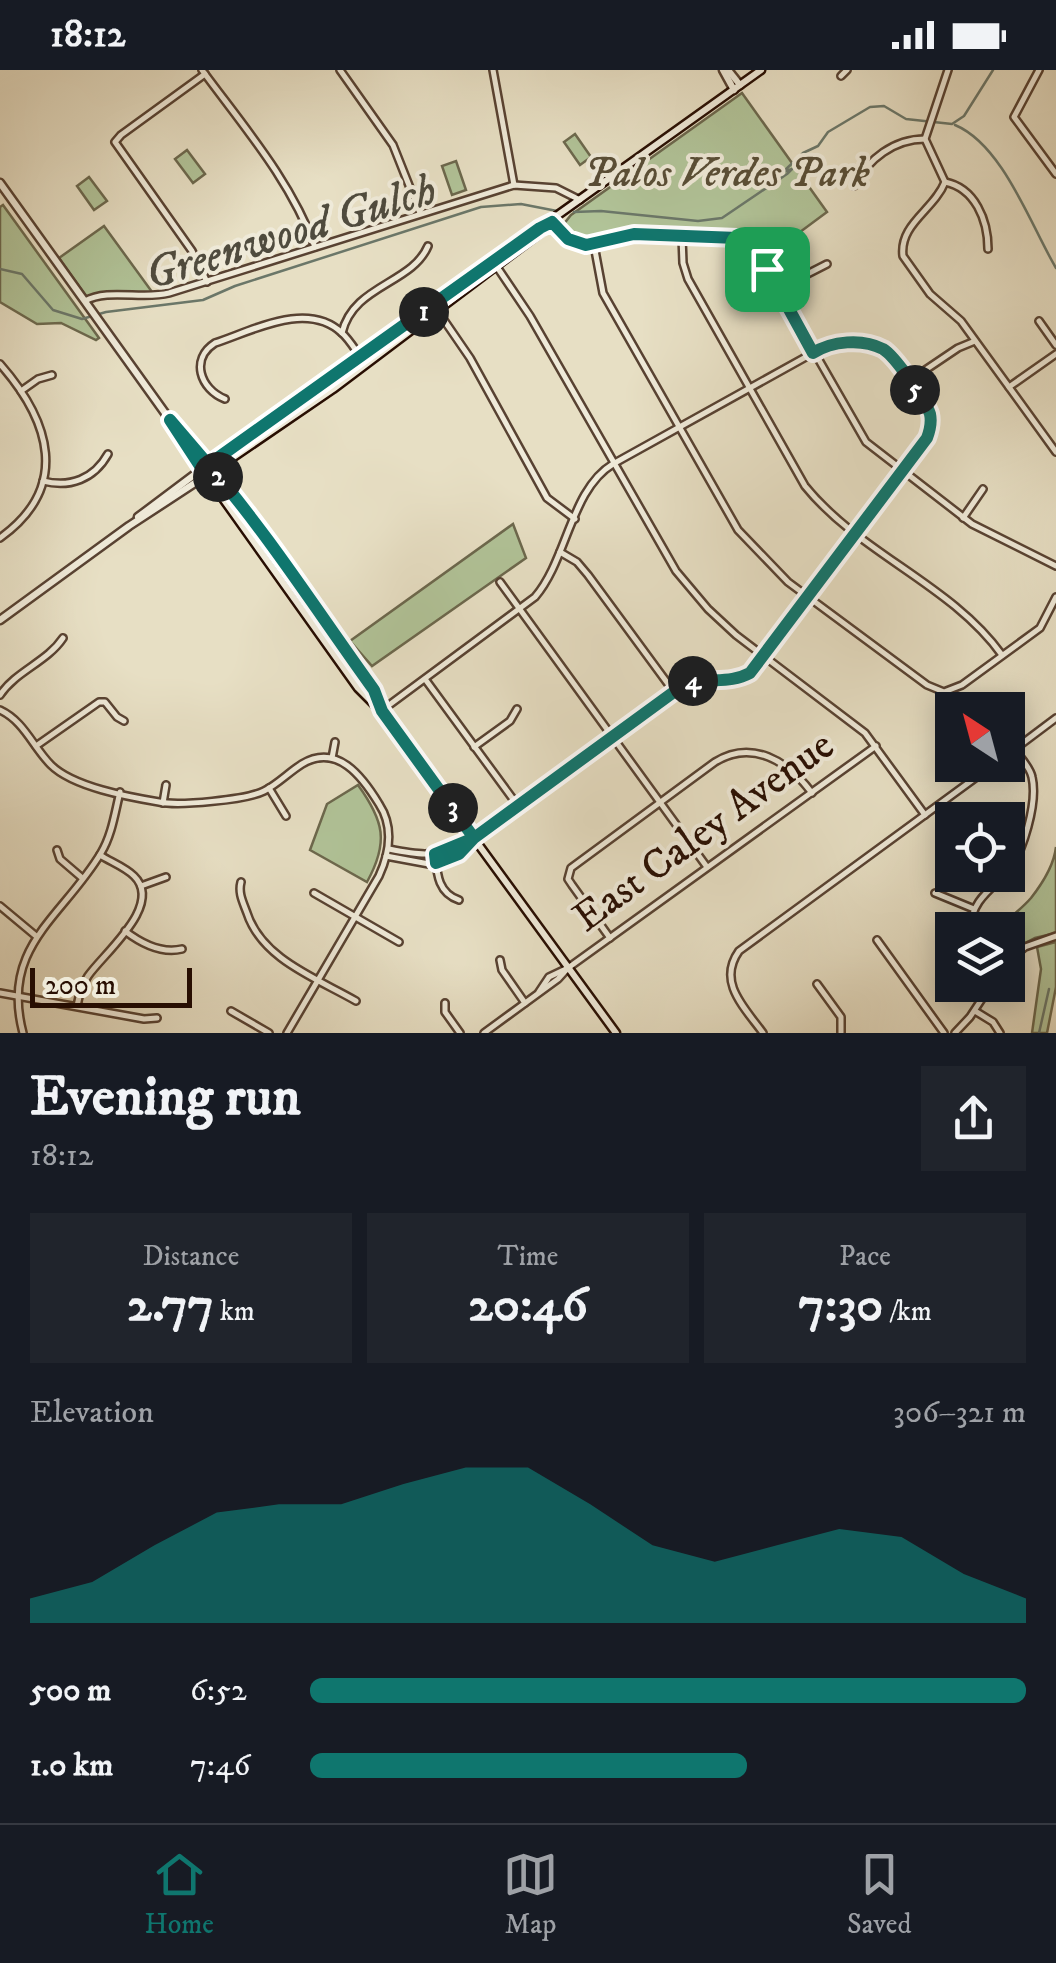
<!DOCTYPE html>
<html lang="en">
<head>
<meta charset="utf-8">
<style>
	:root { --surface:#171b24; --page:#20242c; --text:#f1f3f6; --muted:#9ea1a6; --line:#363941; --accent:#0f766e }
	body { margin:0; font-family:"IM FELL DW Pica",serif; background:var(--page); color:var(--text); height:100vh; display:flex; flex-direction:column; font-size:38px; white-space:nowrap }
	* { box-sizing:border-box; margin:0 }
	p { font-size:32px; color:var(--muted) }
	.icon { flex:none; width:55px; height:55px; fill:none; stroke:currentColor; stroke-width:2; stroke-linecap:round; stroke-linejoin:round }
	.map { position:relative; height:963px; overflow:hidden }
	.side { display:flex; flex-direction:column; background:var(--surface); flex:1 }
	.side>* { flex:none }
	.needle { width:65px; rotate:324deg }
	.buttons { position:absolute; left:935px; top:622px; display:grid; gap:20px }
	.buttons a { display:grid; place-items:center; width:90px; height:90px; border-radius:0px; background:var(--surface); box-shadow:0 5px 25px #0003; font-size:50px }
	.scale { position:absolute; left:30px; bottom:25px; width:162px; box-sizing:border-box; padding-left:10px; border:5px solid #280e02; border-top:0; font-size:28px; line-height:35px; white-space:nowrap; color:#280e02; -webkit-text-stroke:8px #efead9; paint-order:stroke }
	.pin { position:absolute; display:grid; place-items:center; width:85px; height:85px; color:#fff; margin:-42px; border-radius:20px; box-shadow:0 5px 15px #0006 }
	.km { position:absolute; width:50px; height:50px; margin:-25px; border-radius:50%; background:#222; color:#fff; font-size:28px; line-height:50px; text-align:center }
	.round { display:grid; place-items:center; flex:none; width:105px; height:105px; border-radius:0px; background:var(--page) }
	.head { display:flex; align-items:center; justify-content:space-between; height:170px; padding:0 30px }
	h1 { font-size:55px; font-weight:700; line-height:75px }
	.stats { display:grid; grid-template-columns:repeat(3,1fr); gap:15px; height:170px; padding:10px 30px }
	.stats div { display:grid; align-content:center; border-radius:0px; background:var(--page); text-align:center }
	.stats b { font-size:50px; font-weight:700 }
	.stats small { font-size:28px; font-weight:400 }
	.stats p { font-size:28px }
	.chart { height:280px; padding:20px 30px }
	.chart p { display:flex; justify-content:space-between }
	.chart svg { width:100%; height:180px; margin-top:10px; fill:var(--accent); opacity:.7 }
	ul { padding:0 30px; list-style:none; font-size:32px }
	li { display:grid; grid-template-columns:160px 120px 1fr; align-items:center; height:75px }
	li i { height:25px; border-radius:12px; background:var(--accent) }
	.status { display:flex; justify-content:space-between; align-items:center; height:70px; padding:0 50px; background:var(--surface); direction:ltr }
	.status svg { height:28px; fill:currentColor }
	.dock { display:flex; justify-content:space-around; align-items:center; height:140px; border-top:2px solid var(--line); background:var(--surface); font-size:28px; color:var(--muted) }
	.dock a { display:grid; justify-items:center; gap:5px }
	.dock .on { color:var(--accent) }
	.map>svg:first-child { display:block }
	.green { fill:#b1c398; stroke:#6c684d; stroke-width:2.5 }
	.lines { fill:none; stroke-linecap:round; stroke-linejoin:round }
	.stream { stroke:#6b7769; stroke-width:2.5 }
	.minor-casing { stroke:#584232; stroke-width:10 }
	.tertiary-casing { stroke:#584232; stroke-width:11 }
	.secondary-casing { stroke:#280e02; stroke-width:11 }
	.minor { stroke:#efead9; stroke-width:5 }
	.tertiary { stroke:#efead9; stroke-width:6 }
	.secondary { stroke:#efead9; stroke-width:6 }
	.route-casing { stroke:#fff; stroke-width:20 }
	.route { stroke:#0f766e; stroke-width:12 }
	.labels { text-anchor:middle; dominant-baseline:central; stroke-width:8; stroke-linejoin:round; paint-order:stroke }
	.park-label { font-size:42px; font-style:italic; fill:#584d36; stroke:#efead9 }
	.street-label { font-size:42px; fill:#280e02; stroke:#efead9 }
	.water-label { font-size:45px; font-style:italic; fill:#4f4b3e; stroke:#efead9 }
</style>
</head>
<body>
<div class="status"><b>18:12</b><svg viewBox="0 0 49 12"><path d="M0 12V9h3v3zM5 12V6h3v6zM10 12V3h3v9zM15 12V0h3v12zM26 1h20v11H26zM47 4h2v5h-2z"/></svg></div>
<div class="map">
<svg width="1056" height="963" viewBox="0 0 1056 963">
	<rect width="100%" height="100%" fill="#e7dfc4"/>
	<filter id="stains"><feTurbulence type="fractalNoise" baseFrequency=".002" numOctaves="4"/><feColorMatrix values="0 0 0 0 .2 0 0 0 0 .09 0 0 0 0 .02 0 0 0 .5 -.17"/></filter>
	<radialGradient id="worn" r=".72"><stop offset=".6" stop-color="#630" stop-opacity="0"/><stop offset="1" stop-color="#630" stop-opacity=".3"/></radialGradient>
	<g class="green">
		<polygon points="742,23 827,142 796,165 633,159 596,170 572,164 563,155 571,145"/>
		<polygon points="575,64 591,87 580,95 564,72"/>
		<polygon points="187,80 205,104 193,113 175,89"/>
		<polygon points="456,91 466,120 452,125 442,96"/>
		<polygon points="89,107 107,131 94,140 77,116"/>
		<polygon points="3,135 99,268 96,270 61,253 37,254 0,232 0,137"/>
		<polygon points="104,156 155,226 95,226 88,229 59,188"/>
		<polygon points="513,454 526,488 372,596 350,571"/>
		<path d="M358,715C384,751 389,772 367,812L310,780L327,734Z"/>
		<path d="M1056,777V863L1035,868L1014,879C995,849 1012,850 1031,828C1042,814 1054,795 1056,777Z"/>
		<polygon points="1056,872 1056,917 1047,963 1032,963 1041,899 1037,877"/>
	</g>
	<g class="lines">
		<g class="stream">
			<path d="M955,55C1003,75 1031,156 1056,198"/>
			<polyline points="574,142 601,141 698,151 722,148 787,104 792,99 783,102 803,83 818,76 828,62 870,37 884,36 906,49 952,54 964,46 993,0"/>
			<polyline points="0,199 22,204 53,240 82,249 106,242 203,230 235,216 481,137 521,134 557,141"/>
			<polyline points="1039,963 1049,919"/>
		</g>
		<g class="minor-casing">
			<g id="minor">
				<path d="M202,0C244,57 291,111 315,177"/>
				<polyline points="340,0 393,75 420,143"/>
				<polyline points="493,0 514,115"/>
				<path d="M948,0L925,69L945,112C934,140 899,154 903,186L930,224L961,251L1056,382"/>
				<polyline points="1039,0 1014,47 1056,104"/>
				<polyline points="205,4 121,65 115,72 192,181 207,212"/>
				<polyline points="841,6 847,0"/>
				<path d="M945,112C975,118 988,150 988,179"/>
				<path d="M854,116C868,89 894,69 925,69"/>
				<polyline points="552,152 568,169 590,175 634,164 763,169 769,203 866,372 972,454 1056,496"/>
				<path d="M682,167L683,193L688,209L805,416C860,484 951,514 1002,585"/>
				<polyline points="594,175 603,223 738,460 788,512 927,615 944,622 962,615 1040,558 1056,527"/>
				<polyline points="495,194 530,246 676,501 708,539 736,565 865,663 925,745"/>
				<polyline points="778,219 827,194"/>
				<path d="M85,231C108,218 143,230 169,223L514,115L556,118L580,130"/>
				<polyline points="435,237 470,288 547,428 575,449"/>
				<polyline points="1039,251 1056,275"/>
				<path d="M342,263C353,215 412,214 428,176"/>
				<path d="M0,294C50,351 71,417 0,468"/>
				<polyline points="909,311 958,278 975,271"/>
				<polyline points="1009,317 1056,284"/>
				<polyline points="21,321 38,309 52,305"/>
				<path d="M225,329C200,319 190,289 215,273C252,261 307,230 342,263C351,271 358,285 366,294"/>
				<path d="M43,411C70,418 94,409 108,384"/>
				<polyline points="963,448 983,419"/>
				<polyline points="560,482 577,492 588,505 674,622"/>
				<polyline points="500,512 707,797"/>
				<polyline points="425,609 518,736"/>
				<path d="M0,625C16,601 47,592 63,568"/>
				<path d="M0,640C24,651 33,677 51,695C73,717 129,727 159,732C179,736 246,730 264,721C278,714 289,702 302,694C337,673 362,706 379,734C394,757 390,782 379,806L287,963"/>
				<path d="M381,641L535,527C567,490 571,419 613,394L831,273L875,276L888,283L929,342L930,360L924,373L750,603C728,616 704,605 682,617L490,755L453,788L429,794L386,786"/>
				<polyline points="36,676 99,632 105,632 117,647 124,651"/>
				<polyline points="474,677 510,651 517,639"/>
				<polyline points="1008,684 1056,648"/>
				<polyline points="332,688 335,672"/>
				<polyline points="269,718 286,746"/>
				<polyline points="163,733 166,715"/>
				<path d="M389,779C434,788 431,785 472,769"/>
				<polyline points="57,780 60,789 81,807"/>
				<path d="M435,784C437,804 438,823 459,830"/>
				<path d="M1008,802C1023,782 1038,733 1032,707C1030,697 1020,687 1014,679"/>
				<path d="M241,812C238,823 243,832 247,843C262,889 316,908 356,931"/>
				<polyline points="141,816 166,807"/>
				<polyline points="314,823 399,872"/>
				<polyline points="935,823 974,839"/>
				<polyline points="0,836 36,866"/>
				<path d="M970,860C971,833 987,822 1005,805"/>
				<path d="M125,861C142,874 161,884 182,879"/>
				<path d="M610,868L572,815L568,809L571,798L715,692C752,669 788,691 812,723"/>
				<polyline points="877,870 944,963"/>
				<polyline points="500,890 502,900 525,933"/>
				<polyline points="1008,891 1025,877 1056,866"/>
				<polyline points="817,914 841,947 841,963"/>
				<polyline points="539,922 549,907 568,898"/>
				<polyline points="0,923 144,949 157,948"/>
				<polyline points="445,933 445,942 460,963"/>
				<path d="M77,936C79,925 82,915 88,906C104,883 164,835 134,806C125,797 111,792 100,785"/>
				<polyline points="231,941 269,963"/>
				<polyline points="975,941 993,952 1000,963"/>
				<path d="M23,963C0,876 63,847 101,783C112,765 115,742 120,722"/>
				<polyline points="484,963 558,909 568,898 876,676"/>
				<path d="M763,963C744,937 717,912 739,881L993,695"/>
				<polyline points="955,963 970,947 991,915"/>
			</g>
		</g>
		<g class="tertiary-casing">
			<g id="tertiary">
				<polyline points="723,0 734,20"/>
				<polyline points="728,0 740,15"/>
				<polyline points="0,113 170,350 213,401 129,456 0,550"/>
				<polyline points="138,447 202,399 173,355"/>
			</g>
		</g>
		<g class="secondary-casing">
			<g id="secondary">
				<polyline points="381,641 374,620 213,401 333,319 548,157"/>
				<polyline points="616,963 381,641 358,618 202,399 761,0"/>
			</g>
		</g>
		<use href="#minor" class="minor"/>
		<use href="#tertiary" class="tertiary"/>
		<use href="#secondary" class="secondary"/>
	</g>
	<g class="lines">
		<g class="route-casing">
			<path id="route" d="M767,199L763,169L634,164L586,175L568,169L552,152L540,158C432,236 323,312 215,390C211,393 206,396 202,399L170,350L205,391C267,462 319,544 374,620L382,641L474,768L459,784L436,793L435,784L474,768L682,616C705,606 728,615 750,603L927,368C930,360 932,353 930,344C926,331 895,286 883,279C862,268 832,271 813,283L767,199"/>
		</g>
		<use href="#route" class="route"/>
	</g>
	<g class="labels">
		<g class="park-label">
			<text x="727" y="104">Palos Verdes Park</text>
		</g>
		<g class="street-label">
			<text transform="translate(704 762) rotate(-36)">East Caley Avenue</text>
		</g>
		<g class="water-label">
			<text transform="translate(291 163) rotate(-17)">Greenwood Gulch</text>
		</g>
	</g>
	<rect width="100%" height="100%" filter="url(#stains)"/>
	<rect width="100%" height="100%" fill="url(#worn)"/>
</svg>
<div class="buttons">
<a><svg class="needle" viewBox="-14 -14 28 28"><path d="M0-13l5 13h-10z" fill="#e53935"/><path d="M0 13l5-13h-10z" fill="#9ea1a6"/></svg></a>
<a><svg class="icon" aria-label="locate" viewBox="0 0 24 24"><circle cx="12" cy="12" r="6"/><path d="M12 2v4M12 18v4M2 12h4M18 12h4"/></svg></a>
<a><svg class="icon" aria-label="layers" viewBox="0 0 24 24"><path d="M12 4l9 5-9 5-9-5zM3 14l9 5 9-5"/></svg></a>
</div>
<div class="scale">200 m</div>
<div class="pin" style="left:767px;top:199px;background:#1e9e55"><svg class="icon" aria-label="arrive" viewBox="0 0 24 24"><path d="M6 21V4h12l-3 4 3 4H6"/></svg></div>
<b class="km" style="left:424px;top:242px">1</b>
<b class="km" style="left:218px;top:407px">2</b>
<b class="km" style="left:453px;top:738px">3</b>
<b class="km" style="left:693px;top:611px">4</b>
<b class="km" style="left:915px;top:320px">5</b>
</div>
<section class="side">
<div class="head"><div><h1>Evening run</h1><p>18:12</p></div><a class="round"><svg class="icon" aria-label="share" viewBox="0 0 24 24"><path d="M12 15V3M7 8l5-5 5 5M5 13v7h14v-7"/></svg></a></div>
<div class="stats">
<div><p>Distance</p><b>2.77<small> km</small></b></div>
<div><p>Time</p><b>20:46</b></div>
<div><p>Pace</p><b>7:30<small> /km</small></b></div>
</div>
<div class="chart"><p><span>Elevation</span>306–321 m</p>
<svg viewBox="0 0 160 44" preserveAspectRatio="none"><path d="M0 44V38L10 34L20 25L30 17L40 15L50 15L60 10L70 6L80 6L90 15L100 25L110 29L120 25L130 21L140 23L150 32L160 38V44z"/></svg>
</div>
<ul>
<li><b>500 m</b>6:52<i style="width:100%"></i></li>
<li><b>1.0 km</b>7:46<i style="width:61%"></i></li>
</ul>
</section>
<nav class="dock">
<a class="on"><svg class="icon" aria-label="home" viewBox="0 0 24 24"><path d="M3 11l9-7 9 7M6 9v11h12V9"/></svg>Home</a>
<a><svg class="icon" aria-label="map" viewBox="0 0 24 24"><path d="M3 6l6-2 6 2 6-2v14l-6 2-6-2-6 2zM9 4v14M15 6v14"/></svg>Map</a>
<a><svg class="icon" aria-label="saved" viewBox="0 0 24 24"><path d="M7 4h10v16l-5-4-5 4z"/></svg>Saved</a>
</nav>
</body>
</html>
